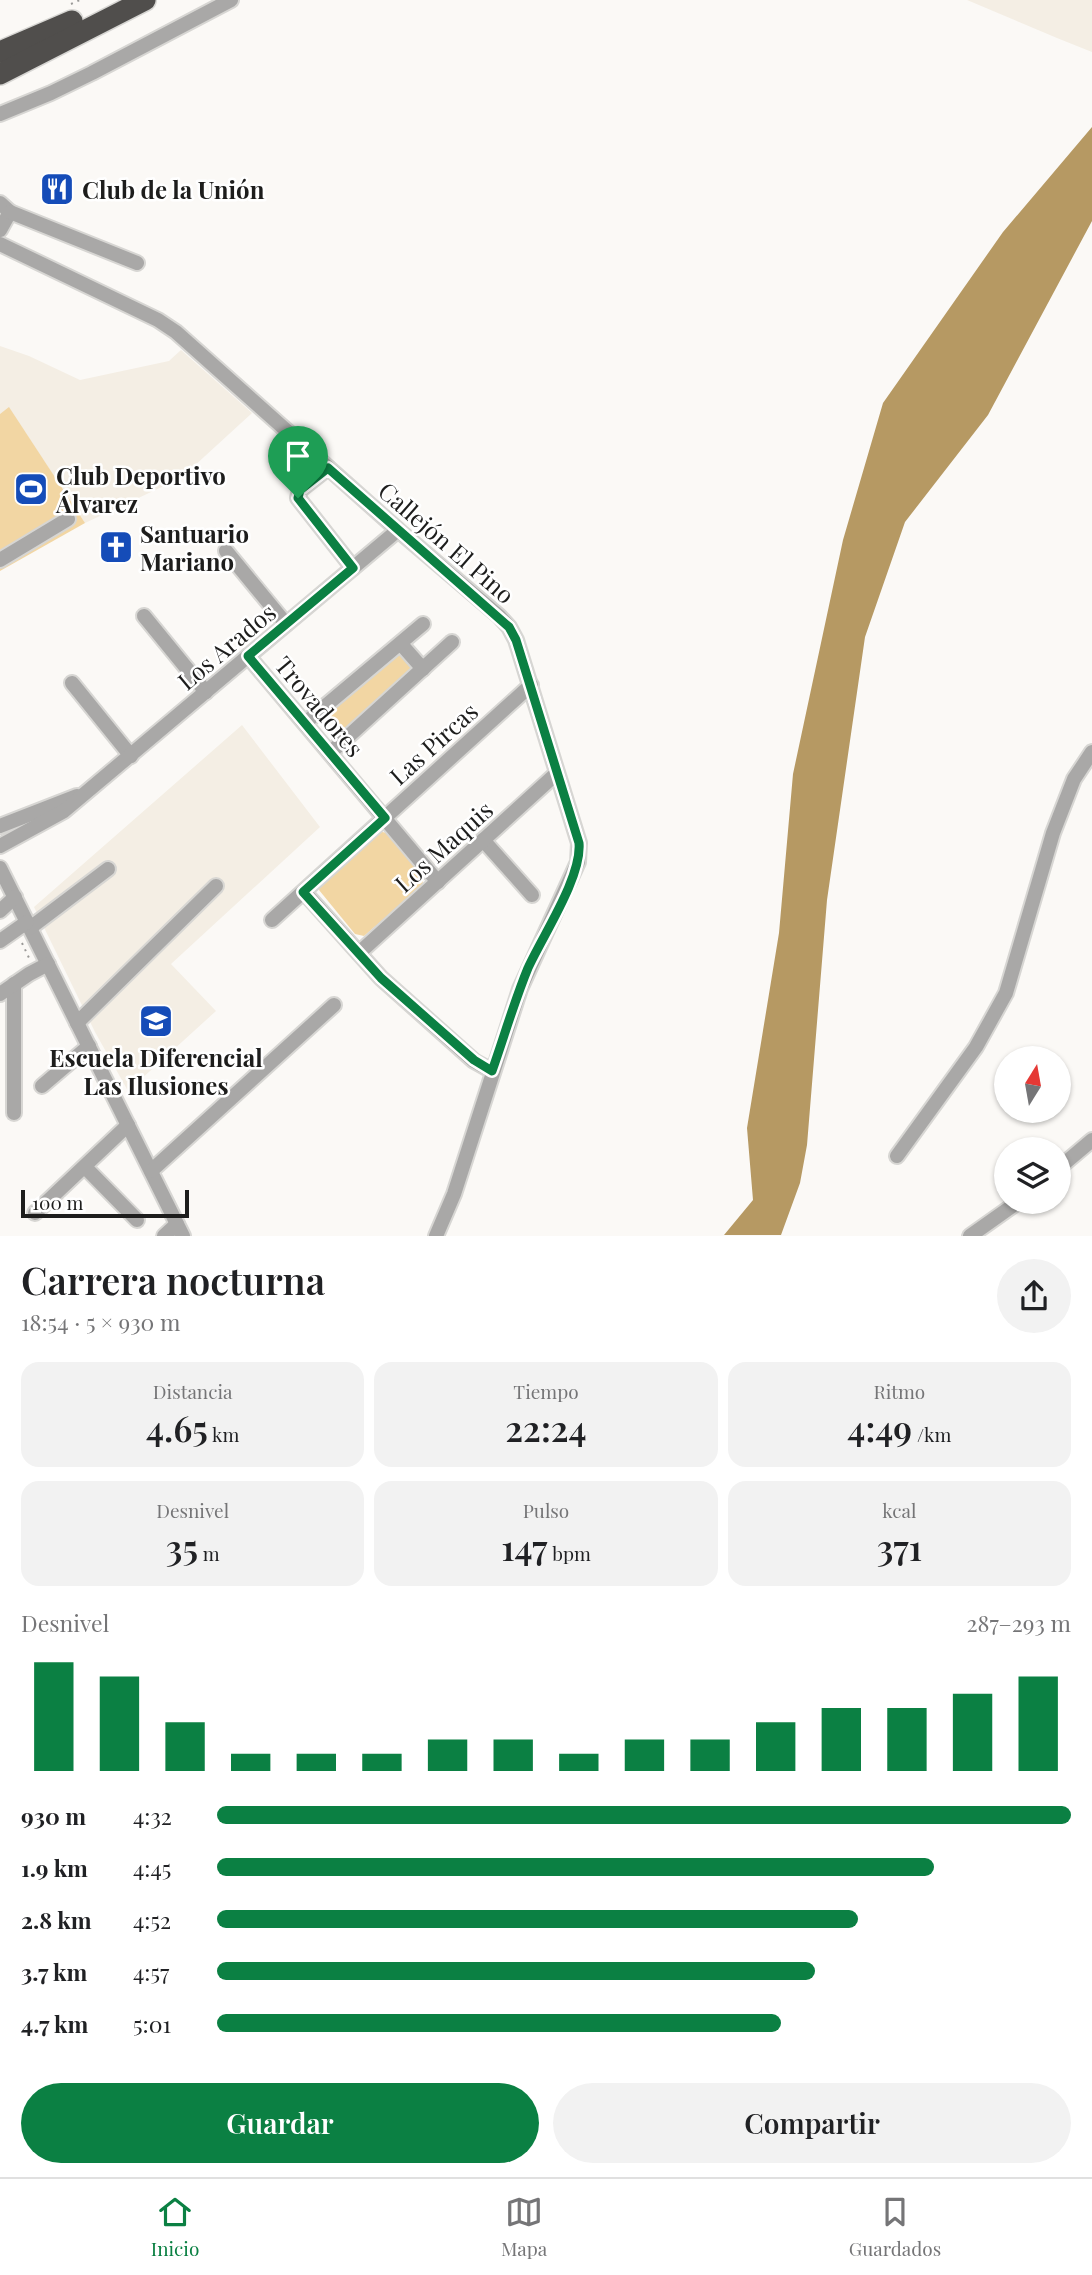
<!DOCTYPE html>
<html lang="es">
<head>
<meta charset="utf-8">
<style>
	:root { --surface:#fff; --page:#f2f2f2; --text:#202124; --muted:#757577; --line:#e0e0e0; --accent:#0b8043 }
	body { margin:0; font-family:"Playfair Display",serif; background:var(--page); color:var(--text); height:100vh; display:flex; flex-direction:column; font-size:26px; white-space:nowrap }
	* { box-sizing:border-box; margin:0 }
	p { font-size:23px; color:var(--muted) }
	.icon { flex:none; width:38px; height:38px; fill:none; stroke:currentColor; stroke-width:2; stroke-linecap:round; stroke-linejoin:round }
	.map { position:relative; height:1236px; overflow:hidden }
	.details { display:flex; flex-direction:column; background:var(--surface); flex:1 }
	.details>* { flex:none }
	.needle { width:46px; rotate:11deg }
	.tools { position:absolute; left:994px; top:1046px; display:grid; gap:14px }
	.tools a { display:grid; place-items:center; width:77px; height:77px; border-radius:50%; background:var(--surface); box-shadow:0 2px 5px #0004; font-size:35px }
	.scale { position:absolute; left:21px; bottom:18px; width:168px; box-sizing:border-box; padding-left:7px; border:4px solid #1d1d1c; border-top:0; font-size:19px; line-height:24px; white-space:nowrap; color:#1d1d1c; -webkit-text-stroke:5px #fff; paint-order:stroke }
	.pin { position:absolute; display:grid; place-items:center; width:60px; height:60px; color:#fff; margin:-72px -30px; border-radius:50% 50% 50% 0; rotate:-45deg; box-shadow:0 0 7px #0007 }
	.pin .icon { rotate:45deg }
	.round { display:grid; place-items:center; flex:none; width:74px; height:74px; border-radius:37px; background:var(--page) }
	.head { display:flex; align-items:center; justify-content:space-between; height:119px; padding:0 21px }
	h1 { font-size:38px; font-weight:600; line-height:52px }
	.metrics { display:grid; grid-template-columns:repeat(3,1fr); gap:10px; height:119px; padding:7px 21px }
	.metrics div { display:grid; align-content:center; border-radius:18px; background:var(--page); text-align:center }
	.metrics b { font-size:35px; font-weight:600 }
	.metrics small { font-size:19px; font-weight:400 }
	.metrics p { font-size:19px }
	.chart { height:196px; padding:14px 21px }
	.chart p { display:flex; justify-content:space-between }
	.chart svg { width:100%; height:126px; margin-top:7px; stroke:var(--accent); stroke-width:6 }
	.button { display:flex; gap:14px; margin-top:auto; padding:14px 21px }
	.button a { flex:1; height:80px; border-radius:42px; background:var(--accent); color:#fff; font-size:28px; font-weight:600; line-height:80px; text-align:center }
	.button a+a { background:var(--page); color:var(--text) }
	ul { padding:0 21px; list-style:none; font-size:23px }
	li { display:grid; grid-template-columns:112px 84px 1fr; align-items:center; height:52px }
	li i { height:18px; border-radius:9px; background:var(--accent) }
	.tabs { display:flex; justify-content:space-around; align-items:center; height:98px; border-top:2px solid var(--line); background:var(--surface); font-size:19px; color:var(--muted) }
	.tabs a { display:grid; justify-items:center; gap:4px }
	.tabs .current { color:var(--accent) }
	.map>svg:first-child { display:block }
	.built { fill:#f4eee4 }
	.green { fill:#f2d6a3 }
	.water { fill:#b69963 }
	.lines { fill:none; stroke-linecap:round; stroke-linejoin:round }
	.minor-casing { stroke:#d7d6d3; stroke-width:18 }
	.highway-casing { stroke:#d7d6d3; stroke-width:24 }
	.path { stroke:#9a9997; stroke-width:2; stroke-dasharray:2 5; stroke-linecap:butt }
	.minor { stroke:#a9a8a7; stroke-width:14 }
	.highway { stroke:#504e4c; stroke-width:21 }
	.route-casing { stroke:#fff; stroke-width:14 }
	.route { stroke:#0b8043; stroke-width:9 }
	.labels { text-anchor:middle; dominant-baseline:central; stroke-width:5; stroke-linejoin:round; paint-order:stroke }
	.poi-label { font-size:24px; font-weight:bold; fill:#1d1d1c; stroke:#fff; text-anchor:start }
	.street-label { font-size:24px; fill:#1d1d1c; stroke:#fff }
</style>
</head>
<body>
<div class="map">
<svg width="1092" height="1236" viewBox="0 0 1092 1236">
	<rect width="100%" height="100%" fill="#fbf9f6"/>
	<g class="built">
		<polygon points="967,0 1092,0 1092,52 1057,38"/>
		<polygon points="0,346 29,356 80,380 169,361 181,350 252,413 181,478 85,523 9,408 0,414"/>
		<polygon points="242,725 320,827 171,964 216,1011 128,1091 95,1032 34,907"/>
	</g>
	<g class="green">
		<polygon points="9,407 85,523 0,571 0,414"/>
		<polygon points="399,655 404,656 412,666 413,670 344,733 327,712 391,659"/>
		<polygon points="382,832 388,833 424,876 422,886 364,936 355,934 319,890 321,883 375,835"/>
	</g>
	<polygon class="water" points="1092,127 1092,221 988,415 905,522 865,637 827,900 807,1145 800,1183 781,1235 724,1235 753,1200 747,1128 779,933 793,774 843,540 883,403 1003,232"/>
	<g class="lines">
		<g class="minor-casing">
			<g id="minor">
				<polyline points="0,114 51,93 92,73 231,0"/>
				<polyline points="0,203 10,212 0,230"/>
				<polyline points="10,212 137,263"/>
				<polyline points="0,244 158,320 176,332 398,530 499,616 509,627 516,640 579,843 578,862 520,989 454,1194 436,1236"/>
				<polyline points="328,468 300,490 298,498 353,568"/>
				<polyline points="226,551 286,624"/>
				<polyline points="0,560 68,519"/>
				<polyline points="144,616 206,692"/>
				<polyline points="401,644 423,669"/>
				<polyline points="248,656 438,882"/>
				<polyline points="72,683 131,756"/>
				<polyline points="305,723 423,624"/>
				<polyline points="330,753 452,642"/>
				<polyline points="0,826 77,796"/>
				<polyline points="483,840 532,895"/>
				<polyline points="0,846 64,811 398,530"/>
				<polyline points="0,868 183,1236"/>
				<polyline points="304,892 381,978 474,1061 492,1071"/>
				<polyline points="0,911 15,897"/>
				<polyline points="272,920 531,685"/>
				<polyline points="30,928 108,869"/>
				<polyline points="0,941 27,922"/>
				<polyline points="359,953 557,773"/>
				<polyline points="14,984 14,1113"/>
				<polyline points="0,994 29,974 48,964"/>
				<polyline points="77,1023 216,886"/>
				<polyline points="42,1086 89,1046"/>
				<polyline points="897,1156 976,1047 1006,993 1053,833 1074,779 1092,752"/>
				<polyline points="85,1167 137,1220"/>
				<polyline points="1059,1168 1092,1140"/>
				<polyline points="151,1171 334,1005"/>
				<polyline points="35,1213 128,1125"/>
				<polyline points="164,1236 177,1224"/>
				<polyline points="970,1236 1018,1202"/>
			</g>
		</g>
		<g class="highway-casing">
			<g id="highway">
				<polyline points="0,52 72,21"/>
				<polyline points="0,74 145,0"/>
			</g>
		</g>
		<g class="path">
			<polyline points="71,4 80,0"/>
			<polyline points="22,943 30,960"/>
		</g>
		<use href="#minor" class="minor"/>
		<use href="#highway" class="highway"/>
	</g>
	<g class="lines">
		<g class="route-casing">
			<path id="route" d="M328,468L509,627L516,640L579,843C582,877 543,935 528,968C514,1002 504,1037 492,1071L474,1060L381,978L303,892L385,818L248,656L353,568L298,498L300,490Z"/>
		</g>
		<use href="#route" class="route"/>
	</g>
	<defs>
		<g id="restaurant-square" transform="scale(1.75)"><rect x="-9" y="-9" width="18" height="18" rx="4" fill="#154cb8" stroke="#fff"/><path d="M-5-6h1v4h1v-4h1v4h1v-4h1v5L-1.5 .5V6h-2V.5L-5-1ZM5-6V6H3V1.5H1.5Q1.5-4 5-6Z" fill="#fff"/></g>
		<g id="stadium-square" transform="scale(1.75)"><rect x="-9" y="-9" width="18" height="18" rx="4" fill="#154cb8" stroke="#fff"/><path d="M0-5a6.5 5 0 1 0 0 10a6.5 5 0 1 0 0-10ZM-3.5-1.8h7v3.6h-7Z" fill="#fff"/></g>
		<g id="church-square" transform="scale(1.75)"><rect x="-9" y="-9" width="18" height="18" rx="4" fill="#154cb8" stroke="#fff"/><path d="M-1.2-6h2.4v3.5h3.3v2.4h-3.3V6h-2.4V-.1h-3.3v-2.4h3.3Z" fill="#fff"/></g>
		<g id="school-square" transform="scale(1.75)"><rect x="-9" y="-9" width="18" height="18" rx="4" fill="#154cb8" stroke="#fff"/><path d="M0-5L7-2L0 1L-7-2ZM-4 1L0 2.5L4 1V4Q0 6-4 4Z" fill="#fff"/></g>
	</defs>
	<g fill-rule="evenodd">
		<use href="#restaurant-square" x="57" y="189"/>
		<use href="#stadium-square" x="31" y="489"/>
		<use href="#church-square" x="116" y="547"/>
		<use href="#school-square" x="156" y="1021"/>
	</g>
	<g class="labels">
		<g class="poi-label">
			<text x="82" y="189">Club de la Unión</text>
			<text x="56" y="475">Club Deportivo<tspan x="56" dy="28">Álvarez</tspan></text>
			<text x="140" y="533">Santuario<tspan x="140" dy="28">Mariano</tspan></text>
			<text x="156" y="1057" text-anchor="middle">Escuela Diferencial<tspan x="156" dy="28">Las Ilusiones</tspan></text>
		</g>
		<g class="street-label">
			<text transform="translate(447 542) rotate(41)">Callejón El Pino</text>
			<text transform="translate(226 646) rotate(-40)">Los Arados</text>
			<text transform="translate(320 706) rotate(50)">Trovadores</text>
			<text transform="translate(433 743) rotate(-42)">Las Pircas</text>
			<text transform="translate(443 846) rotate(-42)">Los Maquis</text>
		</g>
	</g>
</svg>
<div class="tools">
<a><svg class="needle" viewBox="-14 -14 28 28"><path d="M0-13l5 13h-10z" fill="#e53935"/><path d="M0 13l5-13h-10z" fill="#757577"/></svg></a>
<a><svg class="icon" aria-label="layers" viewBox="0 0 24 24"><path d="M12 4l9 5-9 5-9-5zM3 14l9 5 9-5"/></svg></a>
</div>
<div class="scale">100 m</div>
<div class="pin" style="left:298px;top:498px;background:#1e9e55"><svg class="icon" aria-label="arrive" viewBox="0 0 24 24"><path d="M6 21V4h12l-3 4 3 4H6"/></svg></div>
</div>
<section class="details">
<div class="head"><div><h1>Carrera nocturna</h1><p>18:54 · 5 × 930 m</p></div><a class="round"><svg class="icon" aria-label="share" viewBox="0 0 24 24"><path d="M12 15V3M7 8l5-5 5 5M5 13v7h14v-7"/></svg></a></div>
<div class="metrics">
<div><p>Distancia</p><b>4.65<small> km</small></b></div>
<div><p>Tiempo</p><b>22:24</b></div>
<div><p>Ritmo</p><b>4:49<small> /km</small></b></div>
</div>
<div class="metrics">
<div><p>Desnivel</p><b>35<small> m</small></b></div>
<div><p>Pulso</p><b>147<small> bpm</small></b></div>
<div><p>kcal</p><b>371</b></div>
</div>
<div class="chart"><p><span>Desnivel</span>287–293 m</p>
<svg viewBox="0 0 160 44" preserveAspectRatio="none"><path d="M5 44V6M15 44V11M25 44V27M35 44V38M45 44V38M55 44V38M65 44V33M75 44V33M85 44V38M95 44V33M105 44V33M115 44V27M125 44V22M135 44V22M145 44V17M155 44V11"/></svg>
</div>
<ul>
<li><b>930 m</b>4:32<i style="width:100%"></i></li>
<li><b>1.9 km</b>4:45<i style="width:84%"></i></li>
<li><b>2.8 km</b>4:52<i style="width:75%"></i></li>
<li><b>3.7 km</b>4:57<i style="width:70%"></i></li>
<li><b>4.7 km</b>5:01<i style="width:66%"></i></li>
</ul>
<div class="button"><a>Guardar</a><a>Compartir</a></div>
</section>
<nav class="tabs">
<a class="current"><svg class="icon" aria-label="home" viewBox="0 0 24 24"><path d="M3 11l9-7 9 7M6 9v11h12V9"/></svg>Inicio</a>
<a><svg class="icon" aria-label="map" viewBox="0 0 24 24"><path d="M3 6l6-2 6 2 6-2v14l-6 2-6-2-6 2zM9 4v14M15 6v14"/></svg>Mapa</a>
<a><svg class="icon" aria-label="saved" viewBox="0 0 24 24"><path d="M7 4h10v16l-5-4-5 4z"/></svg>Guardados</a>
</nav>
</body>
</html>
